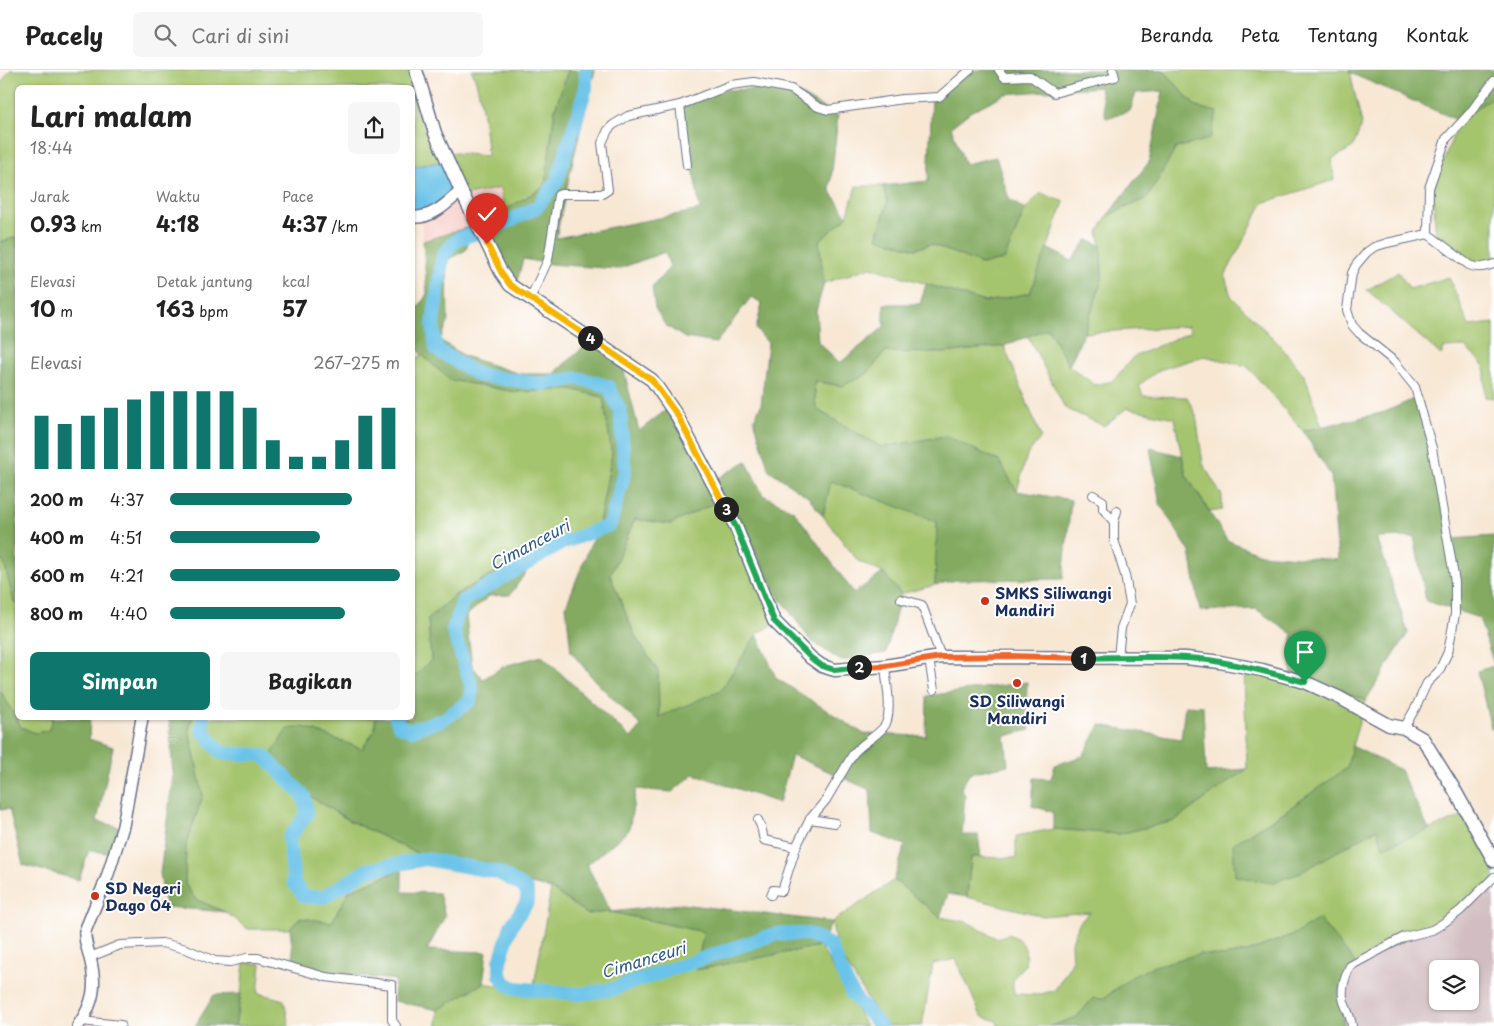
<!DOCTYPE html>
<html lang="id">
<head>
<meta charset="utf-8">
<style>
	:root { --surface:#fff; --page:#f6f6f6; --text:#222; --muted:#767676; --line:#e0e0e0; --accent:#0f766e }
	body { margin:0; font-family:"Playpen Sans",sans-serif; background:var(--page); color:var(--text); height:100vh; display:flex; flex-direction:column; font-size:19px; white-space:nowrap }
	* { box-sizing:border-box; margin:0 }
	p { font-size:16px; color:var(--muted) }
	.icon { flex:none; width:28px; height:28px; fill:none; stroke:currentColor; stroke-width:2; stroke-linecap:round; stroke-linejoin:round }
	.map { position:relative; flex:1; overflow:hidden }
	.drawer { position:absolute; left:15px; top:15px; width:400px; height:635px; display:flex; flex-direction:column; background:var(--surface); border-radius:8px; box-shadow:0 1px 4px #0004 }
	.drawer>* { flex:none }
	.controls { position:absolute; left:1429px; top:890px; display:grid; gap:10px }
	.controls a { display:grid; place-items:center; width:50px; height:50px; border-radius:8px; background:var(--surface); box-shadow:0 1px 4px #0004; font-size:25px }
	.pin { position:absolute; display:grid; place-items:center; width:42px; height:42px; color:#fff; margin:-51px -21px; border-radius:50% 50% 50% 0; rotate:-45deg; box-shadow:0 0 5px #0007 }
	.pin .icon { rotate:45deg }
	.km { position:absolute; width:25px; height:25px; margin:-12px; border-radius:50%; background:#222; color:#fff; font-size:14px; line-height:25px; text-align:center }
	.round { display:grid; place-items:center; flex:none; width:52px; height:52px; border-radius:8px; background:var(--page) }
	.summary { display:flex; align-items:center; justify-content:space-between; height:85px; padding:0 15px }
	h1 { font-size:28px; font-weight:700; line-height:38px }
	.stats { display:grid; grid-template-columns:repeat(3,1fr); gap:8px; height:85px; padding:5px 15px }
	.stats div { display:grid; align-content:center }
	.stats b { font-size:21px; font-weight:700 }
	.stats small { font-size:14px; font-weight:400 }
	.stats p { font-size:14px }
	.chart { height:140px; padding:10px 15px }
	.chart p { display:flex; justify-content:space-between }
	.chart svg { width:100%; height:90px; margin-top:5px; stroke:var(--accent); stroke-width:6 }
	.action { display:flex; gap:10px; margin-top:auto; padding:10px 15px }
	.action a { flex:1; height:58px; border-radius:8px; background:var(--accent); color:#fff; font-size:20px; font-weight:700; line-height:58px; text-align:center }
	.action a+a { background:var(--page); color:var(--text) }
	ul { padding:0 15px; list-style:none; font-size:16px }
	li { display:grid; grid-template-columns:80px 60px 1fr; align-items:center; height:38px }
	li i { height:12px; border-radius:6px; background:var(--accent) }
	header { display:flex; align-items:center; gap:30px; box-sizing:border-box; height:70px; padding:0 25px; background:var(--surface); border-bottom:1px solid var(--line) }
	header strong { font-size:24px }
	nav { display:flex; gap:28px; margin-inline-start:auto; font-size:18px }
	.search { width:350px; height:45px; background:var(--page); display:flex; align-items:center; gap:12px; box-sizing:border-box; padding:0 18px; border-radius:8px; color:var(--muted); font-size:19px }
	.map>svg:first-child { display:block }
	.built { fill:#f7d0cb }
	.industrial { fill:#d2bec2; fill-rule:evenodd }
	.green { fill:#a4c46d; stroke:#607a66 }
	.forest { fill:#83aa60; stroke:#4f6c5f }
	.water { fill:#6ac3e8; stroke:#4279a3 }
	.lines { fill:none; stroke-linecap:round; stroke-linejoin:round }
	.river { stroke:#6ac3e8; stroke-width:14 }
	.street-casing { stroke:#686f87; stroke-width:10 }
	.secondary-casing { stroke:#686f87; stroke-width:14 }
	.primary-casing { stroke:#686f87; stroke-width:15 }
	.street { stroke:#fff; stroke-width:8 }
	.secondary { stroke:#fff; stroke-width:11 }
	.primary { stroke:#fff; stroke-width:12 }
	.split-1-casing { stroke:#fff; stroke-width:10 }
	.split-2-casing { stroke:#fff; stroke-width:10 }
	.split-3-casing { stroke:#fff; stroke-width:10 }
	.split-4-casing { stroke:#fff; stroke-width:10 }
	.split-5-casing { stroke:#fff; stroke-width:10 }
	.split-1 { stroke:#22a559; stroke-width:6 }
	.split-2 { stroke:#f0652b; stroke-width:6 }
	.split-3 { stroke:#22a559; stroke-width:6 }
	.split-4 { stroke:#f5b400; stroke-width:6 }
	.split-5 { stroke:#f5b400; stroke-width:6 }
	.poi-dot { fill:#c8321e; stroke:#fff; stroke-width:2 }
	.labels { text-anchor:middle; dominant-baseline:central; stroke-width:4; stroke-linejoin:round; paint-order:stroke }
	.poi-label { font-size:15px; font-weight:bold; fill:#1b2f5e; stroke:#fff; text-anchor:start }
	.water-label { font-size:16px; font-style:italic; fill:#335b87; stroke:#fff }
</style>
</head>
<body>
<header>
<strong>Pacely</strong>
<div class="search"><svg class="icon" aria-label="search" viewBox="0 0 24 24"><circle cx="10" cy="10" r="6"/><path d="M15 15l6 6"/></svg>Cari di sini</div>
<nav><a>Beranda</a><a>Peta</a><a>Tentang</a><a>Kontak</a></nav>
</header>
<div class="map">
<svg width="1494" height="956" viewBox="0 0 1494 956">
	<rect width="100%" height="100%" fill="#fff"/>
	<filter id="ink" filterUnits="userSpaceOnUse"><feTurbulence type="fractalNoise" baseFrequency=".02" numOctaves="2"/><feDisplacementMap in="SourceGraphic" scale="10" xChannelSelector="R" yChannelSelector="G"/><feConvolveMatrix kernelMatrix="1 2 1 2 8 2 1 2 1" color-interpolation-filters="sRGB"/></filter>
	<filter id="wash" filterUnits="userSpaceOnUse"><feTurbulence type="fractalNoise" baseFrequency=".0096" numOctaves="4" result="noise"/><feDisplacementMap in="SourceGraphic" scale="20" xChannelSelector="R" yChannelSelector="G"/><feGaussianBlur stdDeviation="1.12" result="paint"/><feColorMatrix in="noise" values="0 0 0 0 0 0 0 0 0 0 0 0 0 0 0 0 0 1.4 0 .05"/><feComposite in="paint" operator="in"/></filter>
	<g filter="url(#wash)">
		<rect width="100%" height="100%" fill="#f7e7d3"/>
		<polygon class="built" points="500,118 504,141 472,156 423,171 421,147 463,126"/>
		<path class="industrial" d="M1494,816V956H1344L1340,920L1346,902L1361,891L1437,854ZM1438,899H1470V931H1438Z"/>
		<g class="green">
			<path d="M10,0H416L443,82L487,86C487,69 480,12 471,0H568L555,39L545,116L504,141L500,118L463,126L445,91L413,97L412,18H18L17,167L0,172V15Z"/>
			<polygon points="1146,0 1346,0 1350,3 1362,54 1353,77 1332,89 1334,110 1263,133 1225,206 1231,226 1278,273 1305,306 1322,357 1303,361 1247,296 1204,286 1159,300 1139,315 1143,326 1187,327 1196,345 1203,394 1222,426 1222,440 1210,442 1186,405 1174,348 1127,338 1104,356 1065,338 1028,266 1048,258 1069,296 1095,315 1113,311 1133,287 1190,262 1189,256 1084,263 1102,210 1101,175 1098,162 1107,146 1147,128 1176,78 1210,68 1216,42 1196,37 1163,0"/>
			<polygon points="1494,26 1494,192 1472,195 1436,171 1433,118 1459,51"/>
			<polygon points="856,116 883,116 888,131 877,167 915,179 931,174 981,194 1004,190 1025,140 1041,123 1064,132 1031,223 985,232 871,197 824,213 819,171 847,147"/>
			<polygon points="1398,202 1410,219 1449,207 1469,256 1494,253 1494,328 1485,327 1485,297 1465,277 1444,278 1441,285 1367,220"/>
			<polygon points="1004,276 1041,367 1027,385 1017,421 999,391 946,366 881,377 816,339 814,311 842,316 867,304 885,282 944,283"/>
			<polygon points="422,285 450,310 516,322 570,319 603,327 612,384 599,453 545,475 455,525 428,548 431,590 416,605 413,606 413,291"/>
			<polygon points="831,410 938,452 935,515 901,524 883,503 858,491 823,446"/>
			<polygon points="727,426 781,529 778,552 757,564 721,620 659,648 658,601 635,566 610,505 635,449 671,454"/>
			<polygon points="0,487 4,493 14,532 17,535 18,648 53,648 48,661 34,663 21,657 0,620"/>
			<path d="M1244,596L1291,604L1366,630L1352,676L1347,698L1284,742L1233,774L1338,781L1377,759L1384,777L1468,744L1494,794V816L1437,854L1356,894L1319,849L1297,863L1247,882L1223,886L1199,884L1133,906L1103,929L1093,928L1077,947L1051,956H998L997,951L981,946L956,889L933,894L922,956H884L836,877L832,852L894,810L940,847L967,852L996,868L1009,864C1025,872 1027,877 1025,895C1016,903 1009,911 1015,924L1038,925L1055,920L1072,892L1071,874L1079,853L1090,842L1043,846L967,827L971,787L1016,788V766L1053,759L1119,764L1174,751L1247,699Z"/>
			<polygon points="192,648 375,648 375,660 362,679 304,657 297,718 350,751 423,786 402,799 349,821 332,852 299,848 290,859 248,859 225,842 195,829 185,814 186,774 203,726 189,660"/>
			<polygon points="551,819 587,844 611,842 704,862 696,900 820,876 866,956 437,956 438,940 483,913 533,921"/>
			<polygon points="244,892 261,894 258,923 284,930 289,956 235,956 241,924"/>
		</g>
		<g class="forest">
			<polygon points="568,0 595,0 572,94 556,168 700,140 682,32 723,20 789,18 838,46 830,120 847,147 819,171 824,213 816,241 818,272 840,293 884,257 884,234 920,234 926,214 985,232 1030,223 1047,178 1072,191 1087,170 1101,175 1102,210 1084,263 1069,296 1048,258 1004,276 944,283 885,282 867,304 842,316 814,311 816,339 881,377 946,366 999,391 1017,421 1071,430 1063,509 956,510 935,515 937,452 831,411 823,446 808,427 769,400 754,349 761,335 768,273 756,259 762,233 751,227 716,273 685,268 665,255 655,238 652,217 670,197 665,182 618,199 550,194 523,189 515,220 472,156 466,180 447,190 448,253 440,270 464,286 520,304 553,304 591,271 620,285 639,361 675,333 717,409 746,391 763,425 794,441 854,523 883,503 901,524 886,583 841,591 810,570 781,529 727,427 671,454 635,449 610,505 635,566 658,601 659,647 721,620 757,564 776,608 864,664 926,666 927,626 1027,612 1026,648 1030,660 1005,666 1008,695 970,703 961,718 965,725 962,765 978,765 981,787 971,787 967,827 948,824 940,847 894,810 905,775 872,763 870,720 792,685 779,733 694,704 672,722 636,719 629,760 587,795 611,842 681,834 832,852 820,876 696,900 704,862 611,842 587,844 551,819 423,786 350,751 297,718 270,687 287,659 304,657 362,679 375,660 375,648 412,648 413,606 416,605 431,590 428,549 455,525 545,475 510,525 489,526 466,546 472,596 483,609 504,596 542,586 631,668 641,656 597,613 571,582 566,536 599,453 612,384 603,327 570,319 516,322 450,310 422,285 413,272 413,246 427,224 423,171 472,156 504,141 545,116 555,39"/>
			<polygon points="967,0 1163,0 1196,37 1217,42 1210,69 1176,78 1147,128 1107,146 1149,92 1163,21 1136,23 1130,41 1106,48 1100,17 1005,24 970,42 951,57 965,94 996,87 1009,129 1025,140 1004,190 981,194 931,174 915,179 877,168 888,131 883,116 928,111 932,28"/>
			<polygon points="1349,0 1494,0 1494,26 1459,51 1350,3"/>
			<polygon points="17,167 18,167 17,535 14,532 4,493 0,487 0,172"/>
			<polygon points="1420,326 1451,469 1494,466 1494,595 1479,548 1426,531 1414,467 1377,468 1408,563 1366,630 1291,604 1292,564 1256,539 1200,541 1190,482 1160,434 1150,378 1182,386 1186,405 1227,470 1260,484 1338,490 1331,406 1303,361 1385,342"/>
			<polygon points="1494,596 1494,658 1491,658 1477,601"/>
			<polygon points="0,620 21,657 34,663 48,661 53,648 90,648 89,669 113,677 97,751 119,757 112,784 89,780 79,810 23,795 9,739 0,740"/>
			<polygon points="1185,635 1203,636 1206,702 1247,699 1174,751 1119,764 1053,759 1053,742 1032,736 1034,708 1051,709 1055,695 1083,686 1100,655 1181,669"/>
			<polygon points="169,648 192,648 189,660 203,726 186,774 185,814 195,829 225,842 165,837 160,804 173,705"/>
			<polygon points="1352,676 1400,700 1429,760 1383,777 1377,759 1298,804 1271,813 1235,806 1233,774 1284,742 1347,698"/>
			<polygon points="402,799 402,822 439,823 445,846 427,880 487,882 483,913 438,940 394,931 395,910 317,902 294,893 290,859 299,848 332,852 349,821"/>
			<polygon points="1319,849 1356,894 1346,902 1340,920 1344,956 1051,956 1077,947 1093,928 1103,929 1133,906 1154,896 1199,884 1223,886 1247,882 1297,863"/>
			<polygon points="241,924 235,956 195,956 214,925"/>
		</g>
		<polygon class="water" points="445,91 458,119 444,139 413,147 413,97"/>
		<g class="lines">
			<g class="river">
				<polyline points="203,648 202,660 221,683 263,685 304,726 307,744 289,768 294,813 305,827 324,827 367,800 425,789 497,802 522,816 527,821 527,832 511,856 500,891 500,905 506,914 515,918 579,924 610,920 775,864 809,864 830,875 852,924 880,956"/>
				<polyline points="396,648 399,656 411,660 444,649 470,631 472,618 453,560 463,531 562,473 610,455 625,401 620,340 608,316 578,308 543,314 478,305 436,279 433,254 443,184 459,168 493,159 537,137 557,111 586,18 586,0"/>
			</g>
		</g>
	</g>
	<g filter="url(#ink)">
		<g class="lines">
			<g class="street-casing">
				<g id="street">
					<polyline points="999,0 1004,7 1030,6 1054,23 1115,7 1113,0"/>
					<polyline points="680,35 687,95"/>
					<polyline points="1428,164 1429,118 1446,69 1470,43 1494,11"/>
					<polyline points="530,229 548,190 558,125 561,124 602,124 608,120 602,73 608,60 613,55 628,46 680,35 731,15 754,12 791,19 818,37 828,40 903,29 939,27 970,0"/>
					<polyline points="1093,425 1103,431 1103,439 1114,452 1114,470 1125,505 1130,534 1121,558 1118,587"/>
					<polyline points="1114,452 1117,441"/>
					<polyline points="901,529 922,535 941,587"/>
					<polyline points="929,589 934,620"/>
					<path d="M1404,658L1416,637L1427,613L1439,601L1448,582L1455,544V512L1432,378L1415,317L1395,292L1359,263L1352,255L1347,240L1352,203L1356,195L1367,182L1374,177L1387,173L1428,164L1469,195C1478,199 1485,197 1494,194"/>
					<polyline points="810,749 835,753"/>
					<path d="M758,750C764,760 761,761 764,770L796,777"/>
					<path d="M771,825L773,820L782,821L796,777L810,749L826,730L853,684C861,674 874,668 883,658C894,647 886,611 885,596"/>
					<polyline points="90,887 120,875 162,873 186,879 215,891 230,892 247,888 258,888 326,907 392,915 392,950 396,956"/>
					<polyline points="81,951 121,955"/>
					<path d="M1352,956C1351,947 1347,941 1344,932C1340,920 1345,907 1350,896L1404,867L1432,860L1442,854L1460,841L1494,807"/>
				</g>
			</g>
			<g class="secondary-casing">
				<g id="secondary">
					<path d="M412,147C432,149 447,133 461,121"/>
					<path d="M78,956C94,933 97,915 90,888C88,879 84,871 85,861L107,807L123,756L142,648"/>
				</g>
			</g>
			<g class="primary-casing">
				<polyline id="primary" points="416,0 435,63 461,121 501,202 510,215 652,310 677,346 736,457 774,551 811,588 822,596 835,600 885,596 941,587 1186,588 1220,592 1262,600 1305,612 1340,628 1389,655 1404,658 1423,669 1454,719 1494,791"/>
			</g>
			<use href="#street" class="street"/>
			<use href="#secondary" class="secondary"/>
			<use href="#primary" class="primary"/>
		</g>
	</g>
	<g class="lines" filter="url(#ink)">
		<g class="split-1-casing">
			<path id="split-1" d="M1083,588C1117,587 1152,586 1186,588C1226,590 1266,602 1305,612"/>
		</g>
		<g class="split-2-casing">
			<polyline id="split-2" points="859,597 885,596 941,587 1011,586 1083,588"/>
		</g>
		<g class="split-3-casing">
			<polyline id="split-3" points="726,439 736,457 774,551 811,588 822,596 835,600 859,597"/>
		</g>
		<g class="split-4-casing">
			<polyline id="split-4" points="590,268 652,310 678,346 726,439"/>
		</g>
		<g class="split-5-casing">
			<polyline id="split-5" points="487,174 501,202 510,215 590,268"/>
		</g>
		<use href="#split-1" class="split-1"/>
		<use href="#split-2" class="split-2"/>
		<use href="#split-3" class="split-3"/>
		<use href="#split-4" class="split-4"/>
		<use href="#split-5" class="split-5"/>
	</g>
	<g class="poi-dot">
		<circle cx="985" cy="531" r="5"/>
		<circle cx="1017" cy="613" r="5"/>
		<circle cx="95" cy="826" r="5"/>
	</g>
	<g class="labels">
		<g class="poi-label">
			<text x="995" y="522">SMKS Siliwangi<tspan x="995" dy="17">Mandiri</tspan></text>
			<text x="1017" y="630" text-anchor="middle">SD Siliwangi<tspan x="1017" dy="17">Mandiri</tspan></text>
			<text x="105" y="817">SD Negeri<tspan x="105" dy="17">Dago 04</tspan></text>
		</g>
		<g class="water-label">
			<text transform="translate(529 474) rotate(-28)">Cimanceuri</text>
			<text transform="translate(643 889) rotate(-17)">Cimanceuri</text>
		</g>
	</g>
</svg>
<div class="controls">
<a><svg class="icon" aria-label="layers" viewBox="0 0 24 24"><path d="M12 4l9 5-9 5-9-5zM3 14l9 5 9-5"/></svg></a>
</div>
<div class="pin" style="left:1305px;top:612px;background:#1e9e55"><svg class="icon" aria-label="arrive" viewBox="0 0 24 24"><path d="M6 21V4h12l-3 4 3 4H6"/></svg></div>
<div class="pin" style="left:487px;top:174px;background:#d93025"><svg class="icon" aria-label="check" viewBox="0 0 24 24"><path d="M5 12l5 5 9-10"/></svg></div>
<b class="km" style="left:1083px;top:588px">1</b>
<b class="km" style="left:859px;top:597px">2</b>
<b class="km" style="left:726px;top:439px">3</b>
<b class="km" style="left:590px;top:268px">4</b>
<section class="drawer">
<div class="summary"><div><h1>Lari malam</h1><p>18:44</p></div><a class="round"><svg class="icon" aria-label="share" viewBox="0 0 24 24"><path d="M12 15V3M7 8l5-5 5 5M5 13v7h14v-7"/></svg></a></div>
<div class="stats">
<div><p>Jarak</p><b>0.93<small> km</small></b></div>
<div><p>Waktu</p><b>4:18</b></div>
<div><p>Pace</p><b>4:37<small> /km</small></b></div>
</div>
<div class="stats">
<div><p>Elevasi</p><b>10<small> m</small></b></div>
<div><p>Detak jantung</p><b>163<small> bpm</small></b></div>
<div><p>kcal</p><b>57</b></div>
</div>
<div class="chart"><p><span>Elevasi</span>267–275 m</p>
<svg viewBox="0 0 160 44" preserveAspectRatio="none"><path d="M5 44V18M15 44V22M25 44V18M35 44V14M45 44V10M55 44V6M65 44V6M75 44V6M85 44V6M95 44V14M105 44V30M115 44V38M125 44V38M135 44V30M145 44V18M155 44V14"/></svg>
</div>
<ul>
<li><b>200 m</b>4:37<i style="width:79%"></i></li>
<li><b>400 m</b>4:51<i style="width:65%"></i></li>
<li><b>600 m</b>4:21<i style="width:100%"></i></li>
<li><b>800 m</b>4:40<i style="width:76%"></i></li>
</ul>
<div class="action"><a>Simpan</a><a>Bagikan</a></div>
</section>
</div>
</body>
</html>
